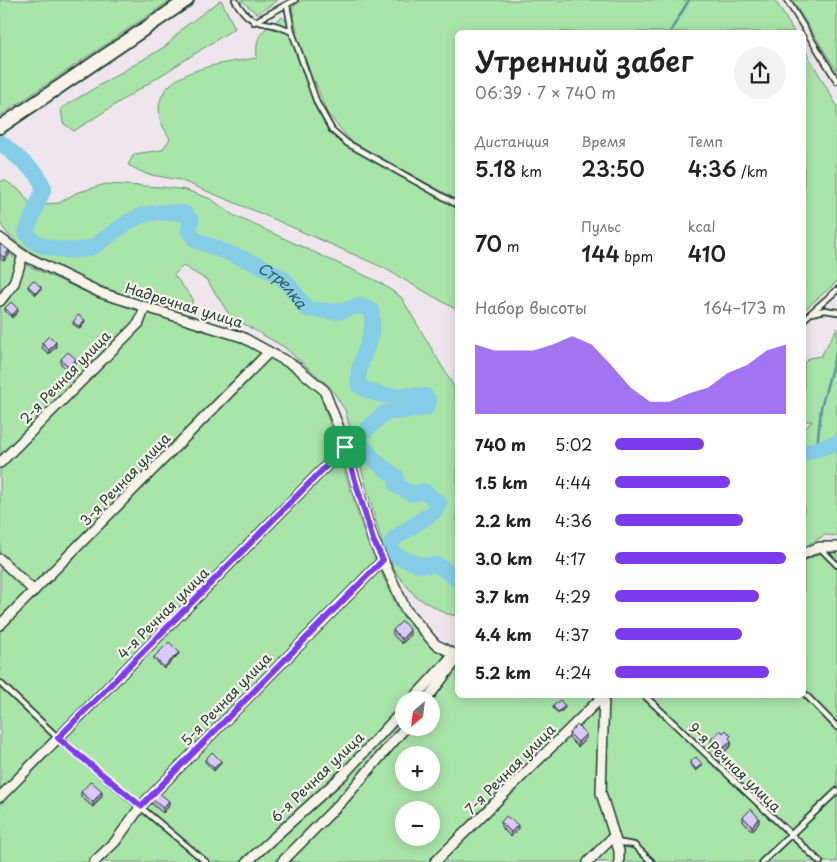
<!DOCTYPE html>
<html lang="ru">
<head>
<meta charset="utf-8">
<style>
	:root { --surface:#fff; --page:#f2f2f2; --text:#222; --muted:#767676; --accent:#7c3aed }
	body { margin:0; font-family:"Playpen Sans",sans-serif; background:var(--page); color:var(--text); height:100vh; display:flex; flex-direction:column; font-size:19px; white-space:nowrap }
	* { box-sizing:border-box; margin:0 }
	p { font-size:16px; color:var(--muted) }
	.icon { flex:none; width:28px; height:28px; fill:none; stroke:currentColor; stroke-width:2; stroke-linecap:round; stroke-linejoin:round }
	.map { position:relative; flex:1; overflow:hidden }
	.panel { position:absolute; left:455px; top:30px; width:351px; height:668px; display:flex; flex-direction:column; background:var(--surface); border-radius:8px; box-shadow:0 2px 12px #0003 }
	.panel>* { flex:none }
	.needle { width:32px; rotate:208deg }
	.controls { position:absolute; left:395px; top:691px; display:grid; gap:10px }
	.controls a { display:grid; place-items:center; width:45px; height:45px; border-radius:50%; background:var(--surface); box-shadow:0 2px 12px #0003; font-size:25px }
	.pin { position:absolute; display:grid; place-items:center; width:42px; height:42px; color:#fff; margin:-21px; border-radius:10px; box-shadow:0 2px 8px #0006 }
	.round { display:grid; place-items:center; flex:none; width:52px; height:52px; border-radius:26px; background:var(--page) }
	.headline { display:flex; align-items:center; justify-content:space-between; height:85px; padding:0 20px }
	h1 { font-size:28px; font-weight:600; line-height:38px }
	.figures { display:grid; grid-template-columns:repeat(3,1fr); gap:8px; height:85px; padding:5px 20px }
	.figures div { display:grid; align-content:center }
	.figures b { font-size:21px; font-weight:600 }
	.figures small { font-size:14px; font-weight:400 }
	.figures p { font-size:14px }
	.chart { height:140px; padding:10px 20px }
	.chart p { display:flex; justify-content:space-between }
	.chart svg { width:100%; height:90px; margin-top:5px; fill:var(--accent); opacity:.7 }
	ul { padding:0 20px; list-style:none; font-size:16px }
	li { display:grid; grid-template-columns:80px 60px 1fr; align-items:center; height:38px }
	li i { height:12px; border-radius:6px; background:var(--accent) }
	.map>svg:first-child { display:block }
	.green { fill:#a9e4a9; stroke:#64906e; fill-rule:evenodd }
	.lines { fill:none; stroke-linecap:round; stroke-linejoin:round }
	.stream { stroke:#5c939f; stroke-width:2.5 }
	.river { stroke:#85cce6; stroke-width:16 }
	.service-casing { stroke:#1f3d34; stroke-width:8 }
	.minor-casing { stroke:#1f3d34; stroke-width:12 }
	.secondary-casing { stroke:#1f3d34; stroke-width:16 }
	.service { stroke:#f7f3e8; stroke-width:4.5 }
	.minor { stroke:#f7f3e8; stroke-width:9 }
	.secondary { stroke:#f7f3e8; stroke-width:12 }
	.wall { fill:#bcabd5; stroke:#1f3d34 }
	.shaded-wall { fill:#998bae; stroke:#1f3d34 }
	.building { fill:#dbc7f8; stroke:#1f3d34 }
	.route-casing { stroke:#fff; stroke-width:10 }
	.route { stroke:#7c3aed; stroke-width:6 }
	.labels { text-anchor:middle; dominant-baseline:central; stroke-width:4.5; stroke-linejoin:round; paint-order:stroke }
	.street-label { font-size:14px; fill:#1f3d34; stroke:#f7f3e8 }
	.water-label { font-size:15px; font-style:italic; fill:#335a58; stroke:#f7f3e8 }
</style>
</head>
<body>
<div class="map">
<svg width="837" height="862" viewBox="0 0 837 862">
	<rect width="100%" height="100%" fill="#efe6ed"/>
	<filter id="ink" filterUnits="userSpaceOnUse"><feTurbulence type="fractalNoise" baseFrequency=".02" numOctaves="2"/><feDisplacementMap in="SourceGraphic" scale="10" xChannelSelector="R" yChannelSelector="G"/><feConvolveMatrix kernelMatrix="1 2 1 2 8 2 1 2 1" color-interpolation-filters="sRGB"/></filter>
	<g filter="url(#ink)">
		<g class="green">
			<polygon points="0,0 171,0 0,116"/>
			<polygon points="221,0 235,28 74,131 63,123 61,108 166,46 183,28"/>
			<polygon points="241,0 278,0 257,14"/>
			<path d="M302,0H775L794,32H458L457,200L351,141L327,113L315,81V104L330,131L359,153L457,207V310L382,267L269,217L180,180L146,174L128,165L134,154L162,150L170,139C167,133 161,125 160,118C150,69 226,63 257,58C255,33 263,30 282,17L297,32L292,8Z"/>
			<polygon points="792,0 837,0 837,71"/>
			<polygon points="804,48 837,106 837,282 804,310"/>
			<path d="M4,180L21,191L31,205L59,203L76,193L106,184L162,187L186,190L211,199L233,215L379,282L401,297L453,385L457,408V616L447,614L416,597L397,574L382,543L345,410L330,387L284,347L230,316L207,280L183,266L174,275L193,299L190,309C180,308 169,309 160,306C127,298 8,255 0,221C0,210 0,194 0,182Z"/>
			<path d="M0,246L20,262L99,298L240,341L292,370L320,393L367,542L400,613L432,648L451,660L457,662L458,695H804V561L820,553H837V862H0ZM404,700H431V728H404ZM404,755H431V782H404ZM404,810H431V838H404Z"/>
			<polygon points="837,328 837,536 825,535 804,547 804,430 812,421 804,421 804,363 809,358 821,356"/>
		</g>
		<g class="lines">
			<g class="stream">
				<polyline points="670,32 689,0"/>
				<polyline points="817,448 821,408 837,349"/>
			</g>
			<g class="river">
				<path id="s1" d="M0,142L37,174L44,188L26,232C34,250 78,255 94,246C109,237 120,225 136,218C152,211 167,212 184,213L191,220L189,231L195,240L262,266L285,280L307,309L337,312L360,306L371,310C378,341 353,363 359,386C385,401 397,393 425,396L429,401L426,408L384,413L358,438C367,454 380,467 396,476L397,486L412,494L424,491L439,503L435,511L395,538L391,544V551L399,557L420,565H438L458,580"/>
				<polyline points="804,453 837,443"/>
			</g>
			<g class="service-casing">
				<g id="service">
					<path d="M235,0C254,32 262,16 292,32"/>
					<polyline points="787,0 837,81"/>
					<polyline points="287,5 292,32 317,103 332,130 347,143 458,205"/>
					<polyline points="254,22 295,0"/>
					<polyline points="812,313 825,310 837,312"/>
					<polyline points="804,319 837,290"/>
					<polyline points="820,548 837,565"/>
					<polyline points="0,683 58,738 206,862"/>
					<polyline points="804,693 837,727"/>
					<polyline points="644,695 820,862"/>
					<polyline points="616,842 634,845 652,862"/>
					<polyline points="762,862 837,791"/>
				</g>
			</g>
			<g class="minor-casing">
				<g id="minor">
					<polyline points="0,238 23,255 101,293 242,337 295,366 324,390 341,433 373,539 406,610 435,644 458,656"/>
					<polyline points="0,301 14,283 23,255"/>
					<polyline points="0,463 139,323 145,307"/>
					<polyline points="804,554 819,547 837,547"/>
					<polyline points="0,559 34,591"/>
					<polyline points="0,625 269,352"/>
					<polyline points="604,695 601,793 619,851 619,862"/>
					<polyline points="412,700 453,655"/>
					<polyline points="426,700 458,658"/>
					<polyline points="0,797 345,447"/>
					<polyline points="94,862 115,842 141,806 383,560"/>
					<polyline points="247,862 344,774 404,709"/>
					<polyline points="282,862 344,799 405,728"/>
					<polyline points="435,862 604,695"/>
					<polyline points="588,862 614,836"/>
				</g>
			</g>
			<g class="secondary-casing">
				<polyline id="secondary" points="0,127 187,0"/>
			</g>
			<use href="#service" class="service"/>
			<use href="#minor" class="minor"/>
			<use href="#secondary" class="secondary"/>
		</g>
		<g class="wall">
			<polygon points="0,244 9,255 4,261 0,259"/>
			<polygon points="28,286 41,290 36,295 28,288"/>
			<polygon points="5,308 18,312 12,318 5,311"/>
			<polygon points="73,322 85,322 80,329 73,324"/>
			<polygon points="42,343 56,347 49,354 42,348"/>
			<polygon points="61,359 76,364 69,372 61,364"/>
			<polygon points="393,630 410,635 402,644 393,635"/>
			<polygon points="179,654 164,669 154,659 154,657"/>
			<polygon points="553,706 565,708 558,714 553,708"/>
			<polygon points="569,733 586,739 578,747 569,738"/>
			<polygon points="723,733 731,741 731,746 721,755 711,744 711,739"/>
			<polygon points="205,760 221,763 214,771 205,762"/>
			<polygon points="690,762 702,766 696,771 690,764"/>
			<polygon points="81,792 102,796 93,807 81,797"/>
			<polygon points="152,799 169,806 163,813 152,804"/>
			<polygon points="743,817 759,823 752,831 743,822"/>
			<polygon points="501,822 518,830 511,837 501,827"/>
		</g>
		<g class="shaded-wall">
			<polygon points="9,250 9,255 4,261 4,257"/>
			<polygon points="41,287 41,290 36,295 36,293"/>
			<polygon points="18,309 18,312 12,318 12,315"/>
			<polygon points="85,320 85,322 80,329 80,327"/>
			<polygon points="56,342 56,347 49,354 49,350"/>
			<polygon points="76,359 76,364 69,372 69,367"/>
			<polygon points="410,630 410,635 402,644 402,639"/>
			<polygon points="179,652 179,654 164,669 164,667"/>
			<polygon points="565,706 565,708 558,714 558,712"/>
			<polygon points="586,734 586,739 578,747 578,742"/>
			<polygon points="731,741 731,746 721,755 721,750"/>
			<polygon points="221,761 221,763 214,771 214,768"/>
			<polygon points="702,764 702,766 696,771 696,769"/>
			<polygon points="102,791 102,796 93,807 93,802"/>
			<polygon points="169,801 169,806 163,813 163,808"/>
			<polygon points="759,818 759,823 752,831 752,826"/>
			<polygon points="518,825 518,830 511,837 511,832"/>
		</g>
		<g class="building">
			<polygon points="0,244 9,250 4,257 0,255"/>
			<polygon points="33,280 41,287 36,293 28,286"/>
			<polygon points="11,302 18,309 12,315 5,308"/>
			<polygon points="78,315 85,320 80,327 73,322"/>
			<polygon points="49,336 56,342 49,350 42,343"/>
			<polygon points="68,352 76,359 69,367 61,359"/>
			<polygon points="402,621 410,630 402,639 393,630"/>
			<polygon points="169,642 179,652 164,667 154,657"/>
			<polygon points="560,700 565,706 558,712 553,706"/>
			<polygon points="577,725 586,734 578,742 569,733"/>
			<polygon points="721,730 723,733 726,730 731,736 729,738 731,741 721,750 711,739"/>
			<polygon points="212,752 221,761 214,768 205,760"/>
			<polygon points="696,757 702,764 696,769 690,762"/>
			<polygon points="91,781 102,791 93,802 81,792"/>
			<polygon points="158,792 169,801 163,808 152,799"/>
			<polygon points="751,809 759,818 752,826 743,817"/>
			<polygon points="506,816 518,825 511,832 501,822"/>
		</g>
	</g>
	<g class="lines" filter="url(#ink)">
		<g class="route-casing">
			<polygon id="route" points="345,447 373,540 383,560 141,806 58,738"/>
		</g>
		<use href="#route" class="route"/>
	</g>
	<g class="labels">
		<g class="street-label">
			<text transform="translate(184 305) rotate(17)">Надречная улица</text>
			<text transform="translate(65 377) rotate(-46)">2-я Речная улица</text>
			<text transform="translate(125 479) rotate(-46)">3-я Речная улица</text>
			<text transform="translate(163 613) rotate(-45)">4-я Речная улица</text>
			<text transform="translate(226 699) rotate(-46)">5-я Речная улица</text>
			<text transform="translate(735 767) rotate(44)">9-я Речная улица</text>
			<text transform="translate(510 769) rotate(-45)">7-я Речная улица</text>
			<text transform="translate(317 777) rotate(-44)">6-я Речная улица</text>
		</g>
		<g class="water-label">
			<text stroke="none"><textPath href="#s1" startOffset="418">Стрелка</textPath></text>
		</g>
	</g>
</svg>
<div class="controls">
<a><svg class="needle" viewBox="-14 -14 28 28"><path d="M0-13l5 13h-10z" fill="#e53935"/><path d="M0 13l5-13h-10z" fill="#767676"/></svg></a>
<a>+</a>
<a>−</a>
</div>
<div class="pin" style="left:345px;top:447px;background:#1e9e55"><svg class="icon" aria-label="arrive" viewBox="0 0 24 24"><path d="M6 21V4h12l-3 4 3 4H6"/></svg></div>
<section class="panel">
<div class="headline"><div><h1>Утренний забег</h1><p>06:39 · 7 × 740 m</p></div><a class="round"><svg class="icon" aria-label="share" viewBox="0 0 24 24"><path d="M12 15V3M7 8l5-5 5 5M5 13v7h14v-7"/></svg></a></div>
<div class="figures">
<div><p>Дистанция</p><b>5.18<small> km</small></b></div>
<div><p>Время</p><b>23:50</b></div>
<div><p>Темп</p><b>4:36<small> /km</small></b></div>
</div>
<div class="figures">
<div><b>70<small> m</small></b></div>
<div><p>Пульс</p><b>144<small> bpm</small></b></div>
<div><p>kcal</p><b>410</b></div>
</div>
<div class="chart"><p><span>Набор высоты</span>164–173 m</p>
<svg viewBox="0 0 160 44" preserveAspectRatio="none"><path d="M0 44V10L10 13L20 13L30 13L40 10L50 6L60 10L70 20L80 31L90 38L100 38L110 34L120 31L130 24L140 20L150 13L160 10V44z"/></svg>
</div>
<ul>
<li><b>740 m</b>5:02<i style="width:52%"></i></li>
<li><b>1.5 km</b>4:44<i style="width:67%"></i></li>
<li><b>2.2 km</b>4:36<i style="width:75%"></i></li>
<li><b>3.0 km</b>4:17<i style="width:100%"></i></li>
<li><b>3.7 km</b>4:29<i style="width:84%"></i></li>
<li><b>4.4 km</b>4:37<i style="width:74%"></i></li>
<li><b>5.2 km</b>4:24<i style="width:90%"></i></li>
</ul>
</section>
</div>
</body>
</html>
